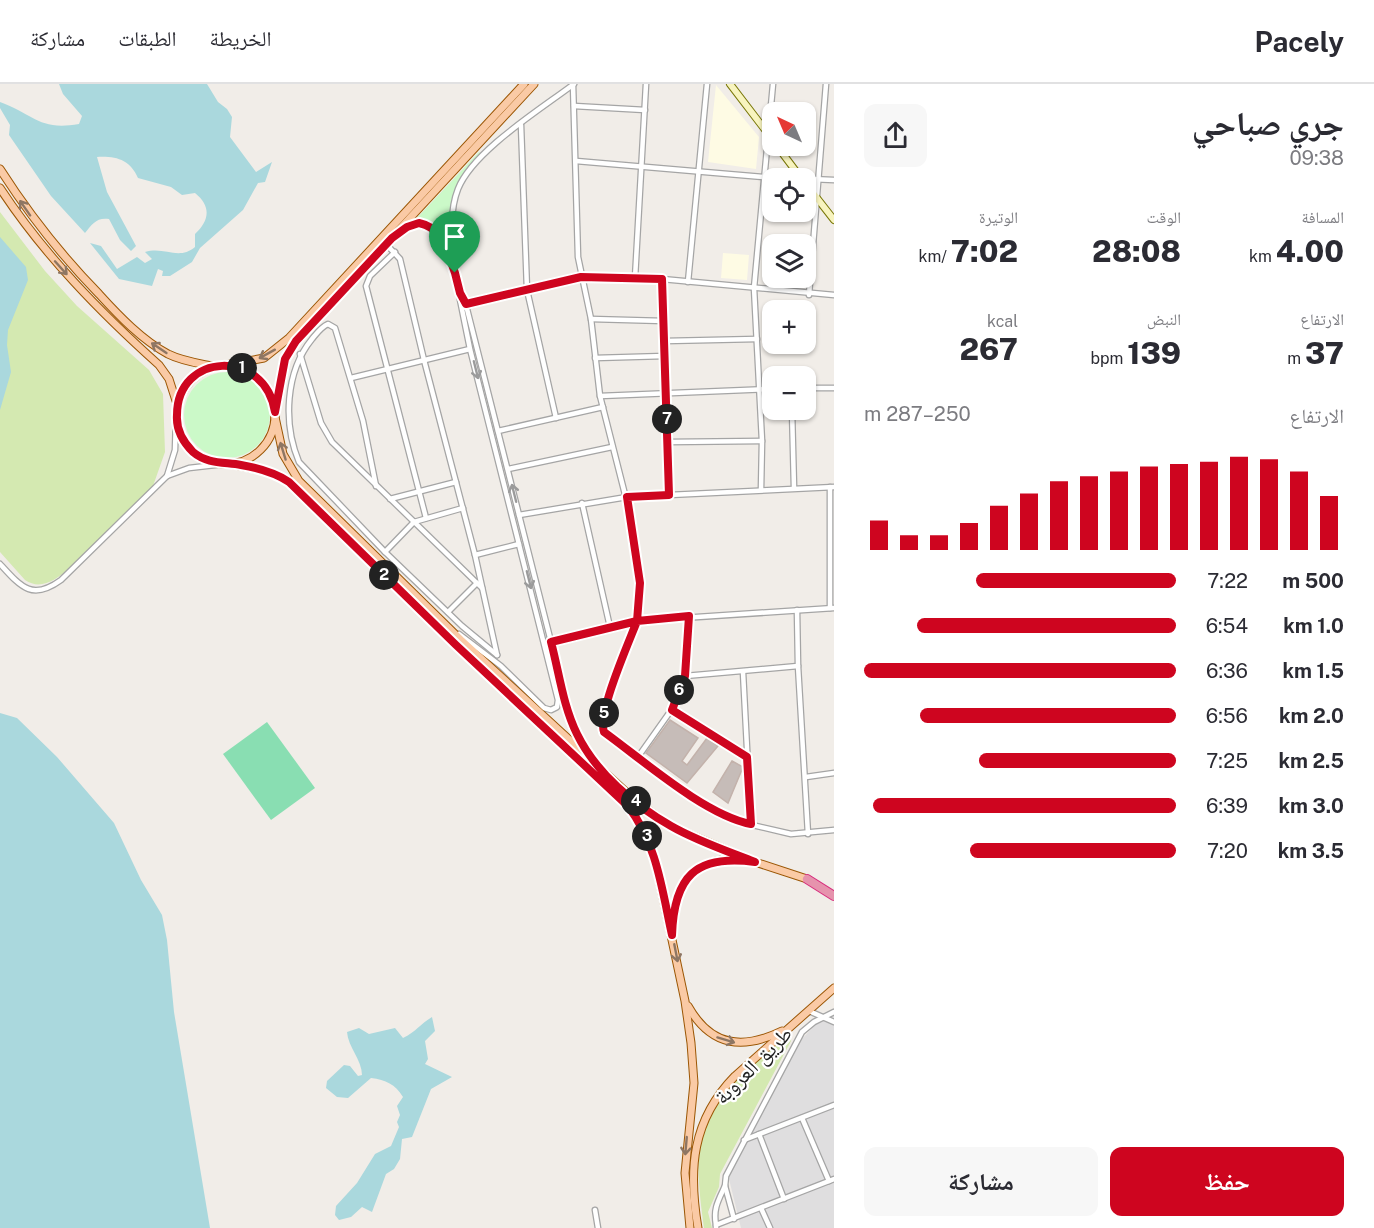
<!DOCTYPE html>
<html lang="ar">
<head>
<meta charset="utf-8">
<style>
	:root { --surface:#fff; --page:#f7f7f7; --text:#2b2b33; --muted:#7c7c81; --line:#e1e1e2; --accent:#ce051f }
	body { margin:0; font-family:"Public Sans","Noto Naskh Arabic",sans-serif; background:var(--page); color:var(--text); direction:rtl; height:100vh; display:flex; flex-direction:column; font-size:22px; white-space:nowrap }
	* { box-sizing:border-box; margin:0 }
	p { font-size:20px; color:var(--muted) }
	.icon { flex:none; width:33px; height:33px; fill:none; stroke:currentColor; stroke-width:2; stroke-linecap:round; stroke-linejoin:round }
	.map { position:relative; flex:1; overflow:hidden; direction:ltr }
	.panel { display:flex; flex-direction:column; background:var(--surface); width:540px }
	.panel>* { flex:none }
	.needle { width:39px; rotate:316deg }
	.tools { position:absolute; left:762px; top:18px; display:grid; gap:12px }
	.tools a { display:grid; place-items:center; width:54px; height:54px; border-radius:12px; background:var(--surface); box-shadow:0 2px 4px #0004; font-size:30px }
	.pin { position:absolute; display:grid; place-items:center; width:51px; height:51px; color:#fff; margin:-62px -26px; border-radius:50% 50% 50% 0; rotate:-45deg; box-shadow:0 0 6px #0007 }
	.pin .icon { rotate:45deg }
	.km { position:absolute; width:30px; height:30px; margin:-15px; border-radius:50%; background:#222; color:#fff; font-size:16px; line-height:30px; text-align:center }
	.round { display:grid; place-items:center; flex:none; width:63px; height:63px; border-radius:12px; background:var(--page) }
	.summary { display:flex; align-items:center; justify-content:space-between; height:102px; padding:0 30px }
	h1 { font-size:33px; font-weight:800; line-height:45px }
	.figures { display:grid; grid-template-columns:repeat(3,1fr); gap:9px; height:102px; padding:6px 30px }
	.figures div { display:grid; align-content:center }
	.figures b { font-size:30px; font-weight:800 }
	.figures small { font-size:16px; font-weight:400 }
	.figures p { font-size:16px }
	.chart { height:168px; padding:12px 30px }
	.chart p { display:flex; justify-content:space-between }
	.chart svg { width:100%; height:108px; margin-top:6px; stroke:var(--accent); stroke-width:6 }
	.button { display:flex; gap:12px; margin-top:auto; padding:12px 30px }
	.button a { flex:1; height:69px; border-radius:12px; background:var(--accent); color:#fff; font-size:24px; font-weight:800; line-height:69px; text-align:center }
	.button a+a { background:var(--page); color:var(--text) }
	ul { padding:0 30px; list-style:none; font-size:20px }
	li { display:grid; grid-template-columns:96px 72px 1fr; align-items:center; height:45px }
	li i { height:15px; border-radius:8px; background:var(--accent) }
	header { display:flex; align-items:center; gap:36px; box-sizing:border-box; height:84px; padding:0 30px; background:var(--surface); border-bottom:2px solid var(--line) }
	header strong { font-size:28px }
	nav { display:flex; gap:33px; margin-inline-start:auto; font-size:21px }
	main { display:flex; flex:1; min-height:0 }
	.map>svg:first-child { display:block }
	.residential { fill:#dfdedf }
	.education { fill:#fefbe4 }
	.grass { fill:#d4e9b1 }
	.park { fill:#cbf9c8 }
	.pitch { fill:#89deb2 }
	.water { fill:#aad8dd }
	.building { fill:#c6bcb8; stroke:#c3b2ab; stroke-width:1.5 }
	.lines { fill:none; stroke-linecap:round; stroke-linejoin:round }
	.street-casing { stroke:#a5a5a5; stroke-width:7 }
	.secondary-casing { stroke:#797708; stroke-width:8 }
	.primary-casing { stroke:#9b5604; stroke-width:9 }
	.highway-casing { stroke:#d72d7d; stroke-width:10 }
	.street { stroke:#fff; stroke-width:4.5 }
	.secondary { stroke:#f8f4bf; stroke-width:6 }
	.primary { stroke:#facaa5; stroke-width:7 }
	.highway { stroke:#e693ad; stroke-width:8 }
	.oneway { stroke:#8e7663 }
	.oneway2 { stroke:#9b9b9b }
	.route-casing { stroke:#fff; stroke-width:12 }
	.route { stroke:#ce051f; stroke-width:8 }
	.labels { text-anchor:middle; dominant-baseline:central; stroke-width:4.5; stroke-linejoin:round; paint-order:stroke }
	.street-label { font-size:21px; fill:#212121; stroke:#fff }
</style>
</head>
<body>
<header>
<strong>Pacely</strong>
<nav><a>الخريطة</a><a>الطبقات</a><a>مشاركة</a></nav>
</header>
<main>
<section class="panel">
<div class="summary"><div><h1>جري صباحي</h1><p>09:38</p></div><a class="round"><svg class="icon" aria-label="share" viewBox="0 0 24 24"><path d="M12 15V3M7 8l5-5 5 5M5 13v7h14v-7"/></svg></a></div>
<div class="figures">
<div><p>المسافة</p><b>4.00<small> km</small></b></div>
<div><p>الوقت</p><b>28:08</b></div>
<div><p>الوتيرة</p><b>7:02<small> /km</small></b></div>
</div>
<div class="figures">
<div><p>الارتفاع</p><b>37<small> m</small></b></div>
<div><p>النبض</p><b>139<small> bpm</small></b></div>
<div><p>kcal</p><b>267</b></div>
</div>
<div class="chart"><p><span>الارتفاع</span>250–287 m</p>
<svg viewBox="0 0 160 44" preserveAspectRatio="none"><path d="M5 44V32M15 44V38M25 44V38M35 44V33M45 44V26M55 44V21M65 44V16M75 44V14M85 44V12M95 44V10M105 44V9M115 44V8M125 44V6M135 44V7M145 44V12M155 44V22"/></svg>
</div>
<ul>
<li><b>500 m</b>7:22<i style="width:64%"></i></li>
<li><b>1.0 km</b>6:54<i style="width:83%"></i></li>
<li><b>1.5 km</b>6:36<i style="width:100%"></i></li>
<li><b>2.0 km</b>6:56<i style="width:82%"></i></li>
<li><b>2.5 km</b>7:25<i style="width:63%"></i></li>
<li><b>3.0 km</b>6:39<i style="width:97%"></i></li>
<li><b>3.5 km</b>7:20<i style="width:66%"></i></li>
</ul>
<div class="button"><a>حفظ</a><a>مشاركة</a></div>
</section>
<div class="map">
<svg width="834" height="1144" viewBox="0 0 834 1144">
	<rect width="100%" height="100%" fill="#f1ede8"/>
	<polygon class="residential" points="834,930 834,1144 741,1144 728,1091 802,955 817,939"/>
	<g class="education">
		<polygon points="716,1 759,53 756,85 708,78"/>
		<polygon points="723,169 749,171 747,196 721,194"/>
	</g>
	<g class="grass">
		<path d="M0,128L45,187L77,222L149,286L163,310L165,368L153,402L69,485C56,495 41,507 25,496L0,468Z"/>
		<path d="M791,949V957L720,1090L719,1103L708,1128L712,1144H704C700,1115 694,1071 704,1043C718,1003 760,976 791,949Z"/>
	</g>
	<g class="park">
		<path d="M479,68L481,69C453,101 448,118 450,160C437,140 436,143 416,135Z"/>
		<circle cx="227" cy="331" r="43"/>
	</g>
	<polygon class="pitch" points="267,638 315,704 271,736 223,670"/>
	<g class="water">
		<path d="M59,0H207L218,18L227,25L232,33L230,53L256,88L272,78L265,98L258,99L243,126L200,164L192,178L170,192H162L163,187L158,185L152,202L119,195L90,159L101,162L117,185L137,173L145,179L152,175L145,168C165,162 178,177 195,163V150C210,136 211,122 195,109L182,111L171,103L138,94C130,76 117,72 97,73L107,108L136,162L131,167L120,156L109,135C97,133 92,140 85,149L51,112L9,51L10,41L0,24V18C34,30 38,47 79,40L82,32L63,10Z"/>
		<polygon points="0,153 26,183 28,196 8,246 7,261 11,288 0,326"/>
		<polygon points="0,629 17,634 57,673 114,739 141,796 162,831 167,856 174,928 210,1144 0,1144"/>
		<path d="M432,933L435,947L425,957L428,975L425,980L452,993L431,1005L412,1053L402,1055L400,1075L394,1085L386,1090L372,1128L362,1123L351,1133L339,1136L335,1131L336,1122L357,1099L375,1070L391,1062L399,1043L397,1038L400,1031L397,1022L403,1013C395,1000 386,996 371,994L348,1014L337,1013L326,1004L327,997L344,981L350,982L358,992L362,991C362,976 348,963 347,948L359,944L369,950L395,944L403,954C417,947 420,940 432,933Z"/>
	</g>
	<g class="building">
		<polygon points="670,636 698,654 682,677 687,681 707,654 718,662 687,699 646,669"/>
		<polygon points="732,677 743,683 728,719 713,708"/>
	</g>
	<g class="lines">
		<g class="street-casing">
			<g id="street">
				<polyline points="573,0 578,173 591,235 600,312 633,442 640,499 637,537 608,615 602,644 604,648 703,720 735,737 791,750 834,746"/>
				<polyline points="574,22 645,26"/>
				<polyline points="521,41 527,206 556,334"/>
				<polyline points="576,77 763,93 834,96"/>
				<polyline points="386,160 400,175 424,276 475,471 497,571"/>
				<polyline points="395,168 370,192 366,202 426,434"/>
				<path d="M454,178C452,154 449,128 458,105C473,67 541,25 574,0"/>
				<polyline points="454,186 470,265 558,616 557,623 551,626 544,624 501,582 459,550"/>
				<polyline points="635,194 646,0"/>
				<polyline points="662,195 669,411"/>
				<polyline points="688,198 707,0"/>
				<polyline points="461,210 466,221 571,637 592,674"/>
				<polyline points="809,211 826,0"/>
				<polyline points="466,221 581,193 662,195 834,211"/>
				<polyline points="591,235 664,237"/>
				<polyline points="665,257 757,255"/>
				<polyline points="300,270 321,339 332,358 482,504"/>
				<polyline points="595,274 665,272"/>
				<polyline points="351,294 470,265"/>
				<polyline points="806,304 834,304"/>
				<polyline points="600,312 772,305"/>
				<polyline points="792,326 794,404"/>
				<polyline points="498,347 603,323"/>
				<polyline points="669,358 762,357"/>
				<polyline points="508,385 612,363"/>
				<polyline points="167,392 175,366 176,334"/>
				<path d="M376,402L363,337L335,244L328,240C321,243 317,249 312,255C285,288 283,340 299,378L385,468L462,542L497,571"/>
				<polyline points="761,406 762,357 754,204 773,0"/>
				<polyline points="390,415 456,398"/>
				<polyline points="582,419 610,543"/>
				<polyline points="519,431 627,413 834,403"/>
				<polyline points="385,468 414,438 463,424"/>
				<polyline points="475,471 519,460"/>
				<path d="M0,480C21,503 32,517 61,496L167,392L189,384L224,380"/>
				<polyline points="830,524 830,403"/>
				<polyline points="797,526 798,582 808,750"/>
				<polyline points="448,528 477,499"/>
				<polyline points="550,558 637,537 834,524"/>
				<polyline points="743,588 751,740"/>
				<polyline points="685,592 798,582"/>
				<polyline points="672,625 747,673"/>
				<polyline points="638,673 672,625 685,592 689,532"/>
				<polyline points="806,693 834,689"/>
				<polyline points="809,927 834,938"/>
				<polyline points="802,1034 829,1097"/>
				<polyline points="759,1050 784,1115"/>
				<polyline points="744,1056 834,1021"/>
				<polyline points="761,1124 770,1144"/>
				<polyline points="595,1126 598,1144"/>
				<polyline points="734,1135 725,1102 726,1092 802,948 814,938 834,928"/>
				<path d="M716,1141C713,1125 718,1117 725,1102"/>
				<polyline points="716,1144 716,1141 834,1095"/>
			</g>
		</g>
		<g class="secondary-casing">
			<g id="secondary">
				<polyline points="730,0 772,55"/>
				<polyline points="777,62 801,94"/>
				<polyline points="806,100 834,136"/>
			</g>
		</g>
		<g class="primary-casing">
			<g id="primary">
				<path d="M0,85C30,132 60,170 99,210C119,232 142,256 168,270C182,277 197,279 212,282"/>
				<path d="M0,104C44,171 100,228 159,281L169,295L177,320"/>
				<path d="M404,145L419,139C444,144 447,168 455,189"/>
				<polyline points="226,281 264,274 289,254 524,0"/>
				<circle cx="226" cy="331" r="49"/>
				<polyline points="275,328 285,275 296,257 534,0"/>
				<polyline points="275,333 283,370 299,397 461,556 638,719 672,743 755,778 807,795"/>
				<polyline points="230,380 266,387 289,397 456,561 628,722 645,748 655,776 685,917 691,959 694,999 685,1089 690,1144"/>
				<path d="M672,841C674,798 699,770 744,776"/>
				<path d="M688,922C711,963 743,966 782,947"/>
				<path d="M698,1144C688,1085 692,1036 735,992L834,904"/>
			</g>
		</g>
		<g class="highway-casing">
			<polyline id="highway" points="807,795 834,812"/>
		</g>
		<use href="#street" class="street"/>
		<use href="#secondary" class="secondary"/>
		<use href="#primary" class="primary"/>
		<use href="#highway" class="highway"/>
	</g>
	<defs><path id="oneway-shaft" d="M-6 0H5M1.5-3L5.5 0L1.5 3" fill="none" stroke-width="1.6" stroke-linecap="round" stroke-linejoin="round" transform="scale(1.5)"/></defs>
	<g class="oneway">
		<use href="#oneway-shaft" transform="translate(25 124) rotate(-125)"/>
		<use href="#oneway-shaft" transform="translate(61 184) rotate(48)"/>
		<use href="#oneway-shaft" transform="translate(159 264) rotate(-146)"/>
		<use href="#oneway-shaft" transform="translate(267 270) rotate(151)"/>
		<use href="#oneway-shaft" transform="translate(283 367) rotate(-107)"/>
		<use href="#oneway-shaft" transform="translate(676 869) rotate(79)"/>
		<use href="#oneway-shaft" transform="translate(726 956) rotate(17)"/>
		<use href="#oneway-shaft" transform="translate(686 1062) rotate(95)"/>
	</g>
	<g class="oneway2">
		<use href="#oneway-shaft" transform="translate(476 286) rotate(76)"/>
		<use href="#oneway-shaft" transform="translate(514 409) rotate(-104)"/>
		<use href="#oneway-shaft" transform="translate(529 496) rotate(76)"/>
	</g>
	<g class="lines">
		<g class="route-casing">
			<path id="route" d="M455,189C447,168 444,144 419,139L407,143L392,154L296,257L285,275L275,328C265,264 177,268 177,331C176,345 183,358 193,368C207,380 224,378 241,381C258,384 274,388 289,398L456,561L628,722C657,760 662,806 672,851C674,793 695,770 755,778C727,767 697,757 671,742C634,721 596,689 577,650C563,622 559,588 551,558L637,537C629,558 597,630 604,648C644,677 705,731 751,740L747,673L672,626L685,592L689,532L637,537L640,499L627,413L669,411L662,195L581,193L466,220L460,209L455,189"/>
		</g>
		<use href="#route" class="route"/>
	</g>
	<g class="labels">
		<g class="street-label">
			<text transform="translate(753 981) rotate(-45)">طريق العروبة</text>
		</g>
	</g>
</svg>
<div class="tools">
<a><svg class="needle" viewBox="-14 -14 28 28"><path d="M0-13l5 13h-10z" fill="#e53935"/><path d="M0 13l5-13h-10z" fill="#7c7c81"/></svg></a>
<a><svg class="icon" aria-label="locate" viewBox="0 0 24 24"><circle cx="12" cy="12" r="6"/><path d="M12 2v4M12 18v4M2 12h4M18 12h4"/></svg></a>
<a><svg class="icon" aria-label="layers" viewBox="0 0 24 24"><path d="M12 4l9 5-9 5-9-5zM3 14l9 5 9-5"/></svg></a>
<a>+</a>
<a>−</a>
</div>
<div class="pin" style="left:455px;top:189px;background:#1e9e55"><svg class="icon" aria-label="arrive" viewBox="0 0 24 24"><path d="M6 21V4h12l-3 4 3 4H6"/></svg></div>
<b class="km" style="left:242px;top:284px">1</b>
<b class="km" style="left:384px;top:491px">2</b>
<b class="km" style="left:647px;top:752px">3</b>
<b class="km" style="left:636px;top:717px">4</b>
<b class="km" style="left:604px;top:629px">5</b>
<b class="km" style="left:679px;top:606px">6</b>
<b class="km" style="left:667px;top:335px">7</b>
</div>
</main>
</body>
</html>
